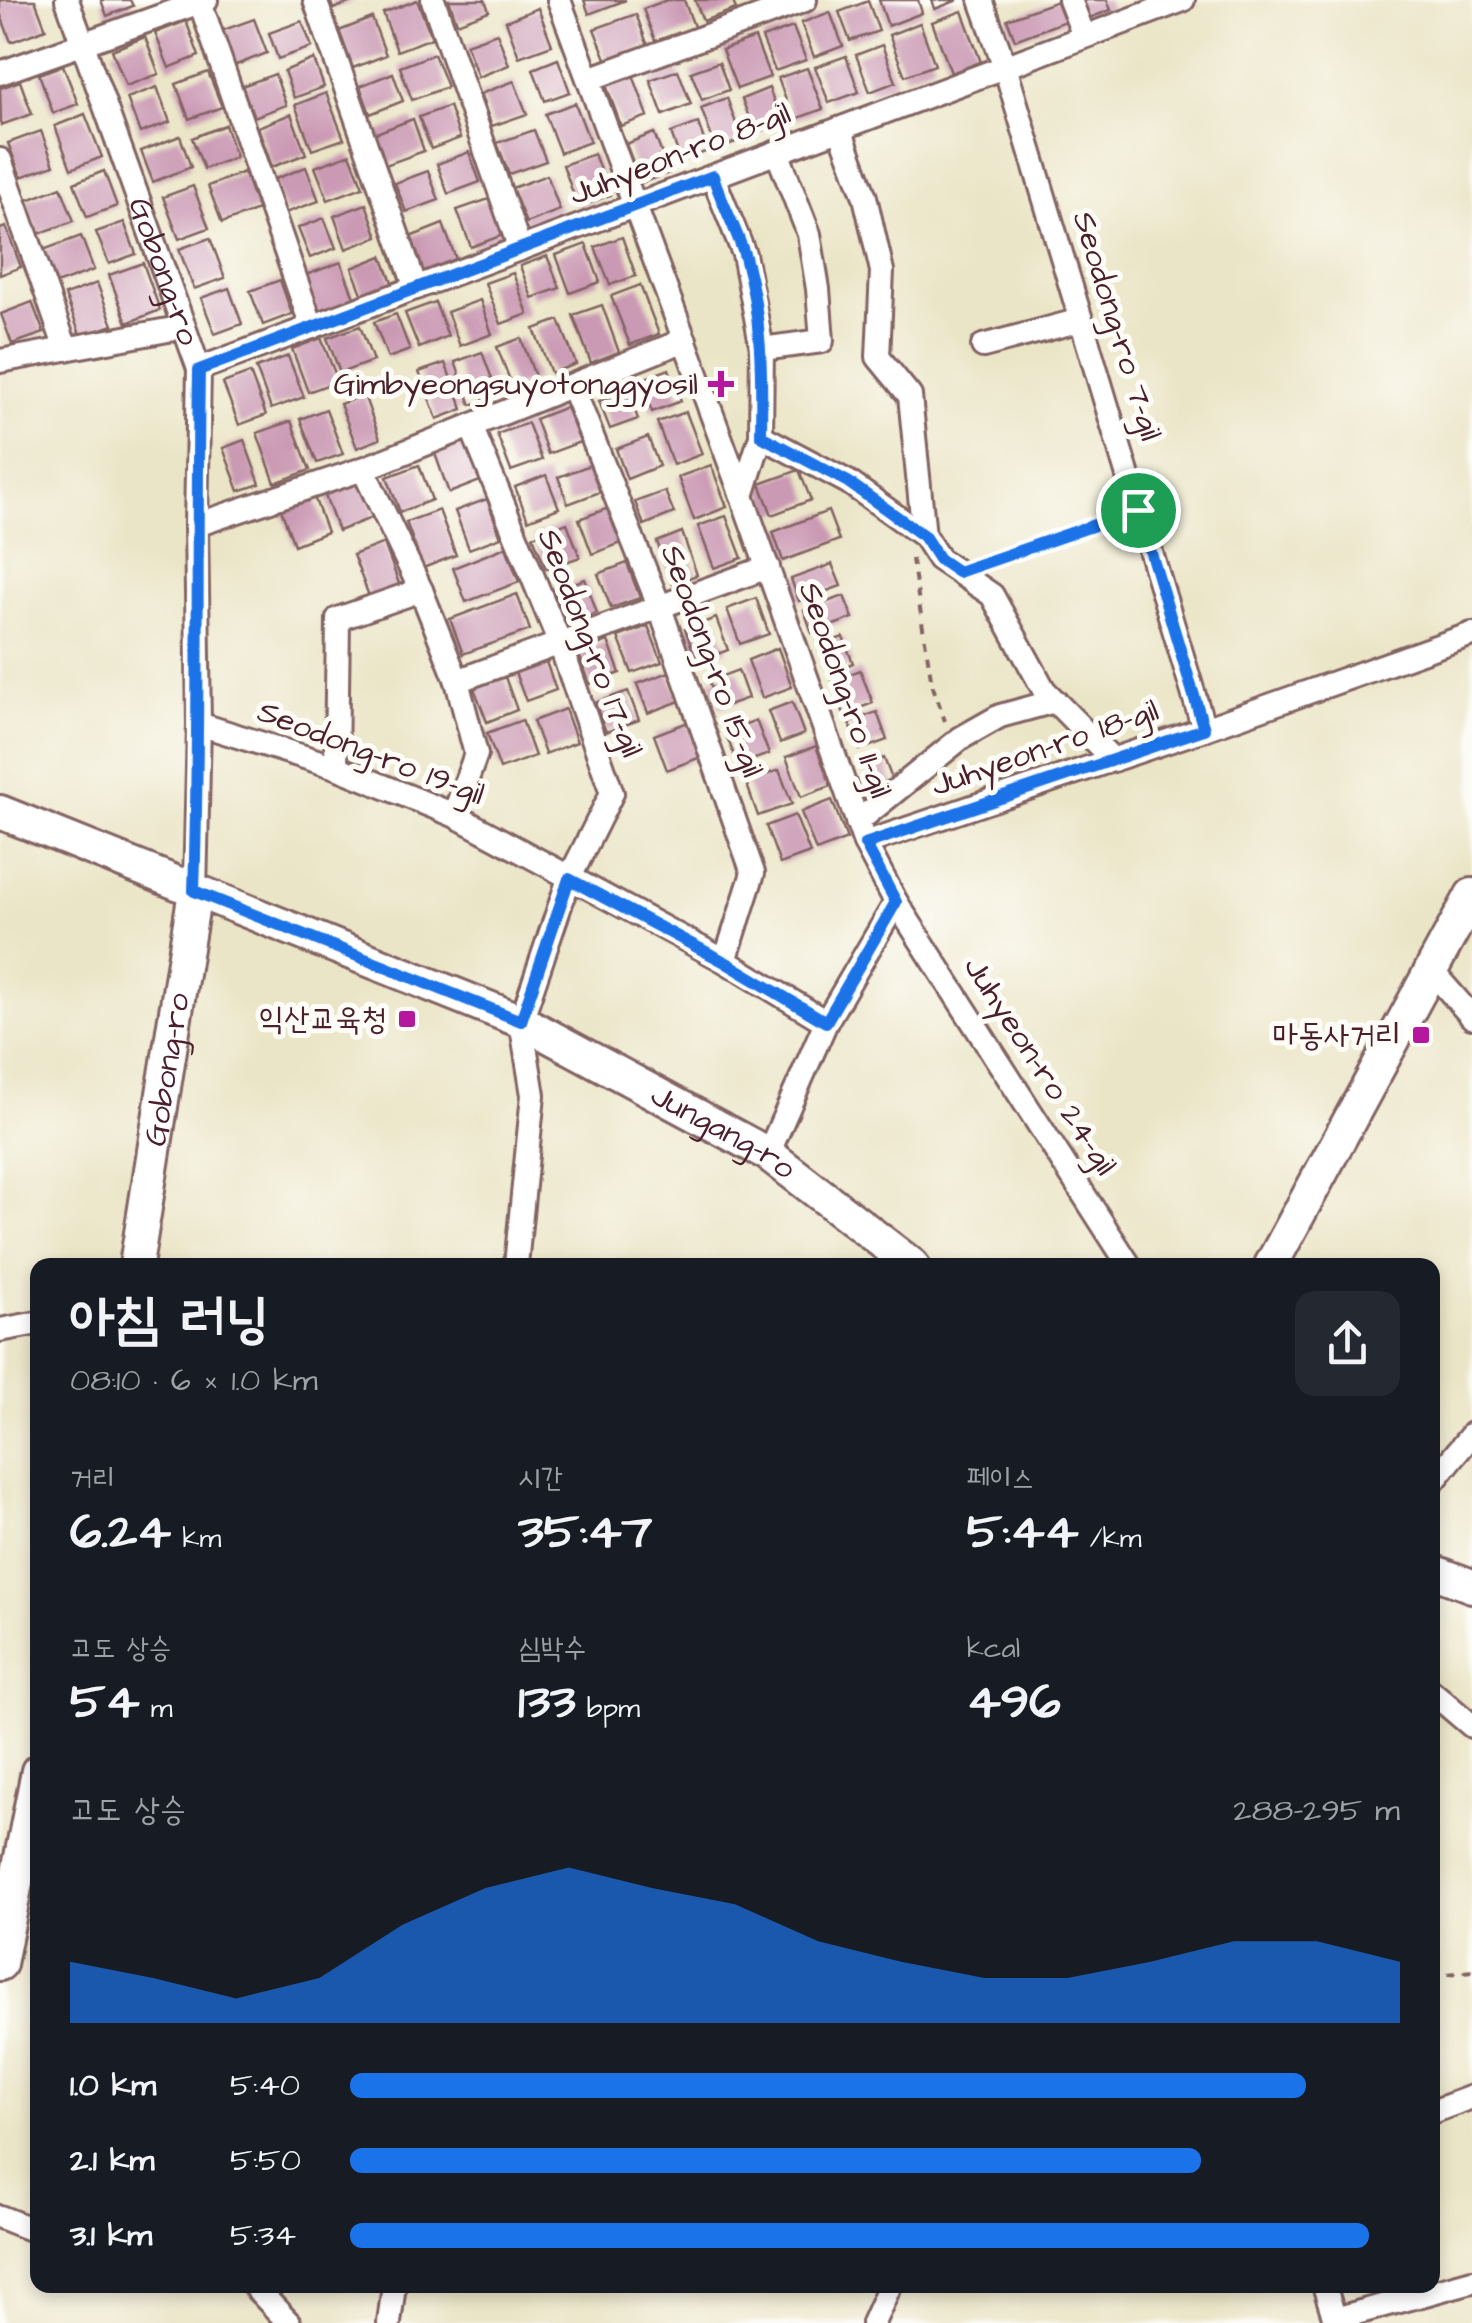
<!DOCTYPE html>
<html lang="ko">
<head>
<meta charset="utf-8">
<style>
	:root { --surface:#171b24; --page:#242831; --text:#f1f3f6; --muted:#9ea1a6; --accent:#1a73e8 }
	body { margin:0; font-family:"Architects Daughter","Poor Story",sans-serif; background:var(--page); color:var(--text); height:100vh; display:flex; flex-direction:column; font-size:38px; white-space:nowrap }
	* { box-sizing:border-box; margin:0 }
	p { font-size:32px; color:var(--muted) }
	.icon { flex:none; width:55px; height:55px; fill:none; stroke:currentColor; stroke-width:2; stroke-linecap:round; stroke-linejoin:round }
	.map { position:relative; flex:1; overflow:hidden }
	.sheet { position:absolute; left:30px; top:1258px; width:1410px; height:1035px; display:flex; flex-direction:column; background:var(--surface); border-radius:20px; box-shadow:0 5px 15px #0003 }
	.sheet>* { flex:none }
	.pin { position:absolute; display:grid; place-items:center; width:85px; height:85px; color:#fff; margin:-42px; border:5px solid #fff; border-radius:50%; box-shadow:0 2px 10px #0007 }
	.round { display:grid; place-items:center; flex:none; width:105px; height:105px; border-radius:20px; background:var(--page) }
	.summary { display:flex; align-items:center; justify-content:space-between; height:170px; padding:0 40px }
	h1 { font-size:55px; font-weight:700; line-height:75px }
	.metrics { display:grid; grid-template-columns:repeat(3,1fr); gap:15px; height:170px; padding:10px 40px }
	.metrics div { display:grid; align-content:center }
	.metrics b { font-size:50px; font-weight:700 }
	.metrics small { font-size:28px; font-weight:400 }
	.metrics p { font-size:28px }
	.chart { height:280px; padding:20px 40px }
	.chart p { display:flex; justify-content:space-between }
	.chart svg { width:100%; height:180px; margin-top:10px; fill:var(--accent); opacity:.7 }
	ul { padding:0 40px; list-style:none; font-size:32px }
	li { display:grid; grid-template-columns:160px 120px 1fr; align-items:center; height:75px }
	li i { height:25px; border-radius:12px; background:var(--accent) }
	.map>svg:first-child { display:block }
	.building { fill:#ca99b4 }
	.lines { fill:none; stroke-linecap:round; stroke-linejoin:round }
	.street-casing { stroke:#826462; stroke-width:28 }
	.secondary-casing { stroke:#826462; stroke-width:38 }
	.path { stroke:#826462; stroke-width:4; stroke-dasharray:8 8; stroke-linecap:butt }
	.street { stroke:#fff; stroke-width:22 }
	.secondary { stroke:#fff; stroke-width:32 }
	.route-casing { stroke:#fff; stroke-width:20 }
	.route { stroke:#1a73e8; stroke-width:12 }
	.poi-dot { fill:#b5179e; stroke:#fdfcf7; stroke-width:4 }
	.labels { text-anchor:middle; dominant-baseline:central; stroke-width:10; stroke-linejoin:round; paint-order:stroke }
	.street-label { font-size:32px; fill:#4a1f2b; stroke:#fdfcf7 }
	.poi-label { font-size:32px; fill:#4a1f2b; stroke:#fdfcf7; text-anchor:end }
</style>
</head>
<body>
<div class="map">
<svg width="1472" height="2323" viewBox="0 0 1472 2323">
	<rect width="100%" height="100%" fill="#fdfcf7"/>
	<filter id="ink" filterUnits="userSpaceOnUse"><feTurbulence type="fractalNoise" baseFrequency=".01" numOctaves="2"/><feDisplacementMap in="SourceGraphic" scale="20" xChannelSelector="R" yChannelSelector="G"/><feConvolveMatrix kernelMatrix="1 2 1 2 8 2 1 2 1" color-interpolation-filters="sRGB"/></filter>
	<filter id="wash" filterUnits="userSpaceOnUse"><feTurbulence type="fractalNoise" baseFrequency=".0048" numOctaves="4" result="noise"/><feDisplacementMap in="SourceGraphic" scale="40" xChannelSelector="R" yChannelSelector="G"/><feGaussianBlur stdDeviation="2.25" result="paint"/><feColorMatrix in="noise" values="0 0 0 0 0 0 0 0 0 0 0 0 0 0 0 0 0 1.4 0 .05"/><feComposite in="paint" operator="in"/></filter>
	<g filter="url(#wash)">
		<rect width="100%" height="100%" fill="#ebe5c7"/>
		<g id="blocks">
			<g class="building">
				<polygon points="0,0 35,0 46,29 11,42 0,13"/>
				<polygon points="101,0 130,0 133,6 107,16"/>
				<polygon points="330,0 357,0 333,9"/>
				<polygon points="417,0 432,38 397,51 383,13"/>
				<polygon points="449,0 485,0 489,11 457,23"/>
				<polygon points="584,0 626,0 589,14"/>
				<polygon points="667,0 684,0 695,29 656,43 643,9"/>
				<polygon points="695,0 732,0 736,9 703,21"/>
				<polygon points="879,0 918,0 922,13 888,26"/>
				<polygon points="932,0 958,0 935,9"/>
				<polygon points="1060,0 1068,20 1015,40 1007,19"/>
				<polygon points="1076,0 1107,0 1111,10 1084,20"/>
				<polygon points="868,1 879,31 850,41 839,12"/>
				<polygon points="538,8 552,45 519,57 506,21"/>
				<polygon points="962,11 981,62 951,73 932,22"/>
				<polygon points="830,12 843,46 814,57 801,23"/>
				<polygon points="636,14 648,46 607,61 594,29"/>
				<polygon points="372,18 386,55 353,68 339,31"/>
				<polygon points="254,19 267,53 231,67 218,32"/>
				<polygon points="186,21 199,56 169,68 155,33"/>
				<polygon points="302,21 312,47 278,59 269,33"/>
				<polygon points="920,23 935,65 905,76 889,35"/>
				<polygon points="793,27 806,60 775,71 762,38"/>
				<polygon points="497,33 509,65 478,77 466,44"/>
				<polygon points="145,37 159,74 126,86 112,50"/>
				<polygon points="755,38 770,77 737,89 722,50"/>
				<polygon points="882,45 896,82 870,92 856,55"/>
				<polygon points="434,54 447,87 412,100 400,67"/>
				<polygon points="846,56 859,92 829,103 815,67"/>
				<polygon points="314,59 324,87 294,98 284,71"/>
				<polygon points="558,59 570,92 545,101 533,69"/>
				<polygon points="719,62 729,90 702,100 691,72"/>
				<polygon points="63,65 78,104 53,113 39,74"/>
				<polygon points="807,68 823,109 793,120 778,78"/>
				<polygon points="678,70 691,104 663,115 650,80"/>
				<polygon points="208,72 222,107 189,119 176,84"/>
				<polygon points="393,73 403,101 370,114 360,86"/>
				<polygon points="275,74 286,105 254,117 242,86"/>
				<polygon points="633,75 648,116 621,126 606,85"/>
				<polygon points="20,81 32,114 1,125 0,88"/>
				<polygon points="514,81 527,114 492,126 480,94"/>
				<polygon points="157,87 170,122 140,133 127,98"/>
				<polygon points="769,88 782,123 755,133 742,99"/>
				<polygon points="326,93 344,139 312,150 295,105"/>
				<polygon points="727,98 742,140 716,149 701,108"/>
				<polygon points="575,103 590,142 560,153 545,114"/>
				<polygon points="449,106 460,138 431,149 419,117"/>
				<polygon points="85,114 102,157 71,169 55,126"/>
				<polygon points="291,114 306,154 272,167 258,127"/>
				<polygon points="413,119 424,151 383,166 371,135"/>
				<polygon points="698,123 708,151 681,161 671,133"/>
				<polygon points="225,125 236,157 204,169 192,138"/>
				<polygon points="534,130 546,161 509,174 497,143"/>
				<polygon points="41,131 54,165 21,177 8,143"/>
				<polygon points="654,133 669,173 641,183 626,144"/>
				<polygon points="180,136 191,167 153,182 141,151"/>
				<polygon points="469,152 480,182 448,194 437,164"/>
				<polygon points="350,154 363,187 328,200 315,167"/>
				<polygon points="594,154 610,195 578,207 563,165"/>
				<polygon points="306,167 319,201 285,213 272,180"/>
				<polygon points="104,171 117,206 87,217 74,183"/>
				<polygon points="428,171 439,200 406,212 395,183"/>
				<polygon points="244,172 258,210 222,223 208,186"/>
				<polygon points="547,175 560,210 526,223 512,188"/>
				<polygon points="193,186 209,228 179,239 163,197"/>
				<polygon points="61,187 74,221 38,234 25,201"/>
				<polygon points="489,199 503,235 471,247 457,210"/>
				<polygon points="366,204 378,237 346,249 334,216"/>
				<polygon points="324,218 336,248 310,258 298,228"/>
				<polygon points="124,222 136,254 109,264 96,232"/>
				<polygon points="443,224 456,259 423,272 410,237"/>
				<polygon points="6,227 21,267 0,275 0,229"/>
				<polygon points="81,236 94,270 56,284 43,250"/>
				<polygon points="622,237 636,276 610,285 595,247"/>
				<polygon points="210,238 225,278 194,289 179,249"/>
				<polygon points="586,244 600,282 570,293 556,255"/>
				<polygon points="382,256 395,290 365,301 352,268"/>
				<polygon points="547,256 560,288 532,298 520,266"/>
				<polygon points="341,262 357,306 319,320 303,276"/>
				<polygon points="143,263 160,310 127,323 109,275"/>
				<polygon points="513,273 528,314 501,324 485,283"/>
				<polygon points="280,280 292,314 263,325 250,291"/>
				<polygon points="97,283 113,325 81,337 65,295"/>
				<polygon points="640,285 659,334 630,345 611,296"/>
				<polygon points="229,288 242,324 215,334 201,298"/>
				<polygon points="480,300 492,334 460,346 447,312"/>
				<polygon points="32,302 44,333 12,344 1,314"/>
				<polygon points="435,302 448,336 419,348 405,313"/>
				<polygon points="602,305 619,352 591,363 573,315"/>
				<polygon points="396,314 410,350 388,358 374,322"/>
				<polygon points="559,320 576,364 551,373 534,329"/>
				<polygon points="360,326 373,361 340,373 327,338"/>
				<polygon points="321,338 338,381 308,392 292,349"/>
				<polygon points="521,338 536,379 513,388 497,347"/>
				<polygon points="482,352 498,395 471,405 455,362"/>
				<polygon points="288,356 304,397 271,409 256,368"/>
				<polygon points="445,363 463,409 437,419 419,372"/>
				<polygon points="669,369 681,401 652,412 640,380"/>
				<polygon points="250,373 266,415 239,425 223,383"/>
				<polygon points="627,390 638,419 610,429 599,401"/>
				<polygon points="364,395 380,439 357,448 340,404"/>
				<polygon points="566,407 580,442 548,454 535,419"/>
				<polygon points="326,409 343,454 317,463 300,419"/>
				<polygon points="686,412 702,454 673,465 657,422"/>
				<polygon points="291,421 310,470 275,483 257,433"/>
				<polygon points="528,423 542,460 511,471 497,434"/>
				<polygon points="464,437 480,481 449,493 433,448"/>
				<polygon points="648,437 659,466 627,479 616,449"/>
				<polygon points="244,440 260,484 239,491 223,448"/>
				<polygon points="419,465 432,500 400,512 387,477"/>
				<polygon points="590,465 600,492 568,504 558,477"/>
				<polygon points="711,465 727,507 694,520 678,477"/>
				<polygon points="799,470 811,500 772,515 760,484"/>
				<polygon points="546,475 559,508 528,520 515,487"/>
				<polygon points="362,479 376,516 338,531 324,493"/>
				<polygon points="665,491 674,513 644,525 635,502"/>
				<polygon points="313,494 327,532 294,545 280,507"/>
				<polygon points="487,499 501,537 469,549 455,511"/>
				<polygon points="614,506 627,541 592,554 579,519"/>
				<polygon points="439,510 456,555 423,568 406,522"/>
				<polygon points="828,511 839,540 783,561 773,532"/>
				<polygon points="726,516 742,558 714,568 698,526"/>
				<polygon points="567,523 580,557 546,569 533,536"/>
				<polygon points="682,532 697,575 673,584 657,542"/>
				<polygon points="384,543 401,589 371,601 353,555"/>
				<polygon points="506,547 519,582 466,602 453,568"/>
				<polygon points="627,563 640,598 611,608 598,574"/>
				<polygon points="832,564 841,586 799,601 791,579"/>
				<polygon points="585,579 597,613 566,625 554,590"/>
				<polygon points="517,594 530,630 463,654 450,619"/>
				<polygon points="844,596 853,618 812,633 804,610"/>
				<polygon points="756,598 769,634 740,644 727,609"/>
				<polygon points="716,618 728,650 697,662 685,629"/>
				<polygon points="648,626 662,662 632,673 618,637"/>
				<polygon points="843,637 853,663 831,672 821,645"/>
				<polygon points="608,641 620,673 590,684 578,652"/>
				<polygon points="778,648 792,687 762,698 748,660"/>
				<polygon points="545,659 556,690 526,701 514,670"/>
				<polygon points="738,670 748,698 720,708 709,681"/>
				<polygon points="860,670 873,703 844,714 832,681"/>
				<polygon points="669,672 680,701 648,713 637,684"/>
				<polygon points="505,677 517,710 487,722 474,688"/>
				<polygon points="628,691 639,720 606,732 595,703"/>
				<polygon points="792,702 804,734 780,743 768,711"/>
				<polygon points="565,709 577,742 545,754 533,721"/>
				<polygon points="877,712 887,740 860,750 849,722"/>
				<polygon points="522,720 535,756 500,769 487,733"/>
				<polygon points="756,720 769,754 738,765 725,732"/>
				<polygon points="688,722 701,757 667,770 654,735"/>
				<polygon points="816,746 831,786 801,797 786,757"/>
				<polygon points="884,758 895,787 875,794 864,765"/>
				<polygon points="779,770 792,804 758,816 746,782"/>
				<polygon points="832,800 847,839 816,851 801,812"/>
				<polygon points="795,815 810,853 780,864 766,826"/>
			</g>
		</g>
	</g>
	<g filter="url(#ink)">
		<use href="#blocks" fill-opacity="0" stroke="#826462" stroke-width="2.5"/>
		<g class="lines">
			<g class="street-casing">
				<g id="street">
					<path id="s1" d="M67,0L199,369L196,525L199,724L195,891"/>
					<polyline points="315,0 416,288"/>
					<polyline points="433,0 520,249"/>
					<polyline points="559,0 742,496 865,843 896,902 826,1022 768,1154"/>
					<polyline points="981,0 1005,67 1204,729"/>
					<polyline points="1070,0 1084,36"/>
					<polyline points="200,2 312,327"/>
					<polyline points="0,73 206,0"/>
					<polyline points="589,79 805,0"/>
					<polyline points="840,129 865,197 882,271 878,357 910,396 924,536"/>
					<polyline points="0,160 66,349"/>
					<polyline points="713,177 744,254 762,349 761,436 742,496"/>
					<polyline points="983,346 1081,320"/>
					<polyline points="762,349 822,341 818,289 809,234 777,152"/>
					<polyline points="0,361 184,327"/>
					<polyline points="199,369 1183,0"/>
					<polyline points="572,386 660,608 753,873 725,961"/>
					<polyline points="471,426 559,641 612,793 569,879 521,1021 533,1095 516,1265"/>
					<polyline points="761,436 848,482 924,536 939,559 992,595 1044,690 1113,760"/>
					<polyline points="363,469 421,590 457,681 476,754 454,815"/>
					<polyline points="196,525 363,469 685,340"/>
					<polyline points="457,681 768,567"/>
					<polyline points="199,724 336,767 454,815 725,961 826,1022"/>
					<polyline points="336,767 338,619 421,590"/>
					<polyline points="857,822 961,738 1000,716 1055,701"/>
					<polyline points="865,843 1204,729 1472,634"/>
					<polyline points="896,902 1129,1265"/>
					<polyline points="1431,970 1472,1017"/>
					<polyline points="0,1330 38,1323"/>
					<polyline points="1432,1483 1472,1434"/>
					<polyline points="1432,1692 1472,1726"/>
					<polyline points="1432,2112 1472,2097"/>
					<polyline points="0,2217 38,2232"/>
					<polyline points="253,2285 289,2323"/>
					<polyline points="1324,2285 1336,2323"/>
					<polyline points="1335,2319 1472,2281"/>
					<polyline points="389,2323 394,2285"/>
					<polyline points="873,2323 890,2285"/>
				</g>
			</g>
			<g class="secondary-casing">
				<g id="secondary">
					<path id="s2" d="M0,812L521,1021L768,1154L912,1265"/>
					<path id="s3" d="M136,1265L195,891"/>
					<polyline points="1271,1265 1472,895"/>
					<polyline points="1432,1571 1472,1586"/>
					<polyline points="0,1964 38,1771"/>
				</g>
			</g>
			<g class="path">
				<polyline points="912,559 932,684 945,721"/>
				<polyline points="981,563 1119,516"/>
				<polyline points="1432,1976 1472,1971"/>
			</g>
			<use href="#street" class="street"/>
			<use href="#secondary" class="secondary"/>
		</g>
	</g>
	<g class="lines" filter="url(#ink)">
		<g class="route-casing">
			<path id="route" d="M713,176C722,204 737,230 745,257C762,316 762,374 761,436L848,482L924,536L939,559L958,572L1138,510L1204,729L865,844L896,902L826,1022L725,962L569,879L521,1021L194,891C200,717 196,544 199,370Z"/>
		</g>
		<use href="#route" class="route"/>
	</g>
	<g class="poi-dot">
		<path d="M716 369h10v10h10v10h-10v10h-10v-10h-10v-10h10z"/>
		<rect x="397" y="1009" width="20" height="20" rx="5"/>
		<rect x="1411" y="1025" width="20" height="20" rx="5"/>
	</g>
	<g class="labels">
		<g class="street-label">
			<text transform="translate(680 154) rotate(-21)">Juhyeon-ro 8-gil</text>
			<text stroke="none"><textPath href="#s1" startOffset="288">Gobong-ro</textPath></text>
			<text transform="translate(1117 326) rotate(73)">Seodong-ro 7-gil</text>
			<text transform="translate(590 643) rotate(69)">Seodong-ro 17-gil</text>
			<text transform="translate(712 661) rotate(70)">Seodong-ro 15-gil</text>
			<text transform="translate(845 690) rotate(71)">Seodong-ro 11-gil</text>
			<text transform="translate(1045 748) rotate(-19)">Juhyeon-ro 18-gil</text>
			<text transform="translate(371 753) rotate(21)">Seodong-ro 19-gil</text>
			<text transform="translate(1040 1066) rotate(57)">Juhyeon-ro 24-gil</text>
			<text stroke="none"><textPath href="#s3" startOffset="198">Gobong-ro</textPath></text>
			<text stroke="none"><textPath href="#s2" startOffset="792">Jungang-ro</textPath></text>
		</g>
		<g class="poi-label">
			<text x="698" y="384">Gimbyeongsuyotonggyosil</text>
			<text x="387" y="1019">익산교육청</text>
			<text x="1401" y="1035">마동사거리</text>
		</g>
	</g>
</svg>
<div class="pin" style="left:1138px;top:510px;background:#1e9e55"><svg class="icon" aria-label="arrive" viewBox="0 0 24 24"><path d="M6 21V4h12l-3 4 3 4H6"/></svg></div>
<section class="sheet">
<div class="summary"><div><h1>아침 러닝</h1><p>08:10 · 6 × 1.0 km</p></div><a class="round"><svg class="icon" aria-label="share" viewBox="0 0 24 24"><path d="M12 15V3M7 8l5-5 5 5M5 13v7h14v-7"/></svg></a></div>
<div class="metrics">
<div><p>거리</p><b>6.24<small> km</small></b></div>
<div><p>시간</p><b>35:47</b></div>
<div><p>페이스</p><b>5:44<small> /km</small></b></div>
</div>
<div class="metrics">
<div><p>고도 상승</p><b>54<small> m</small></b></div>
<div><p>심박수</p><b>133<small> bpm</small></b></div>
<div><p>kcal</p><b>496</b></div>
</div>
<div class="chart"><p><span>고도 상승</span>288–295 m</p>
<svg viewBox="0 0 160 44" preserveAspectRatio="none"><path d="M0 44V29L10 33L20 38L30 33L40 20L50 11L60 6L70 11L80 15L90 24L100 29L110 33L120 33L130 29L140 24L150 24L160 29V44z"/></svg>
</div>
<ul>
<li><b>1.0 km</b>5:40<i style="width:91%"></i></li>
<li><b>2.1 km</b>5:50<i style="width:81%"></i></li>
<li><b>3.1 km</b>5:34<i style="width:97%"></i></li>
</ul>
</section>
</div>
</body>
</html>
